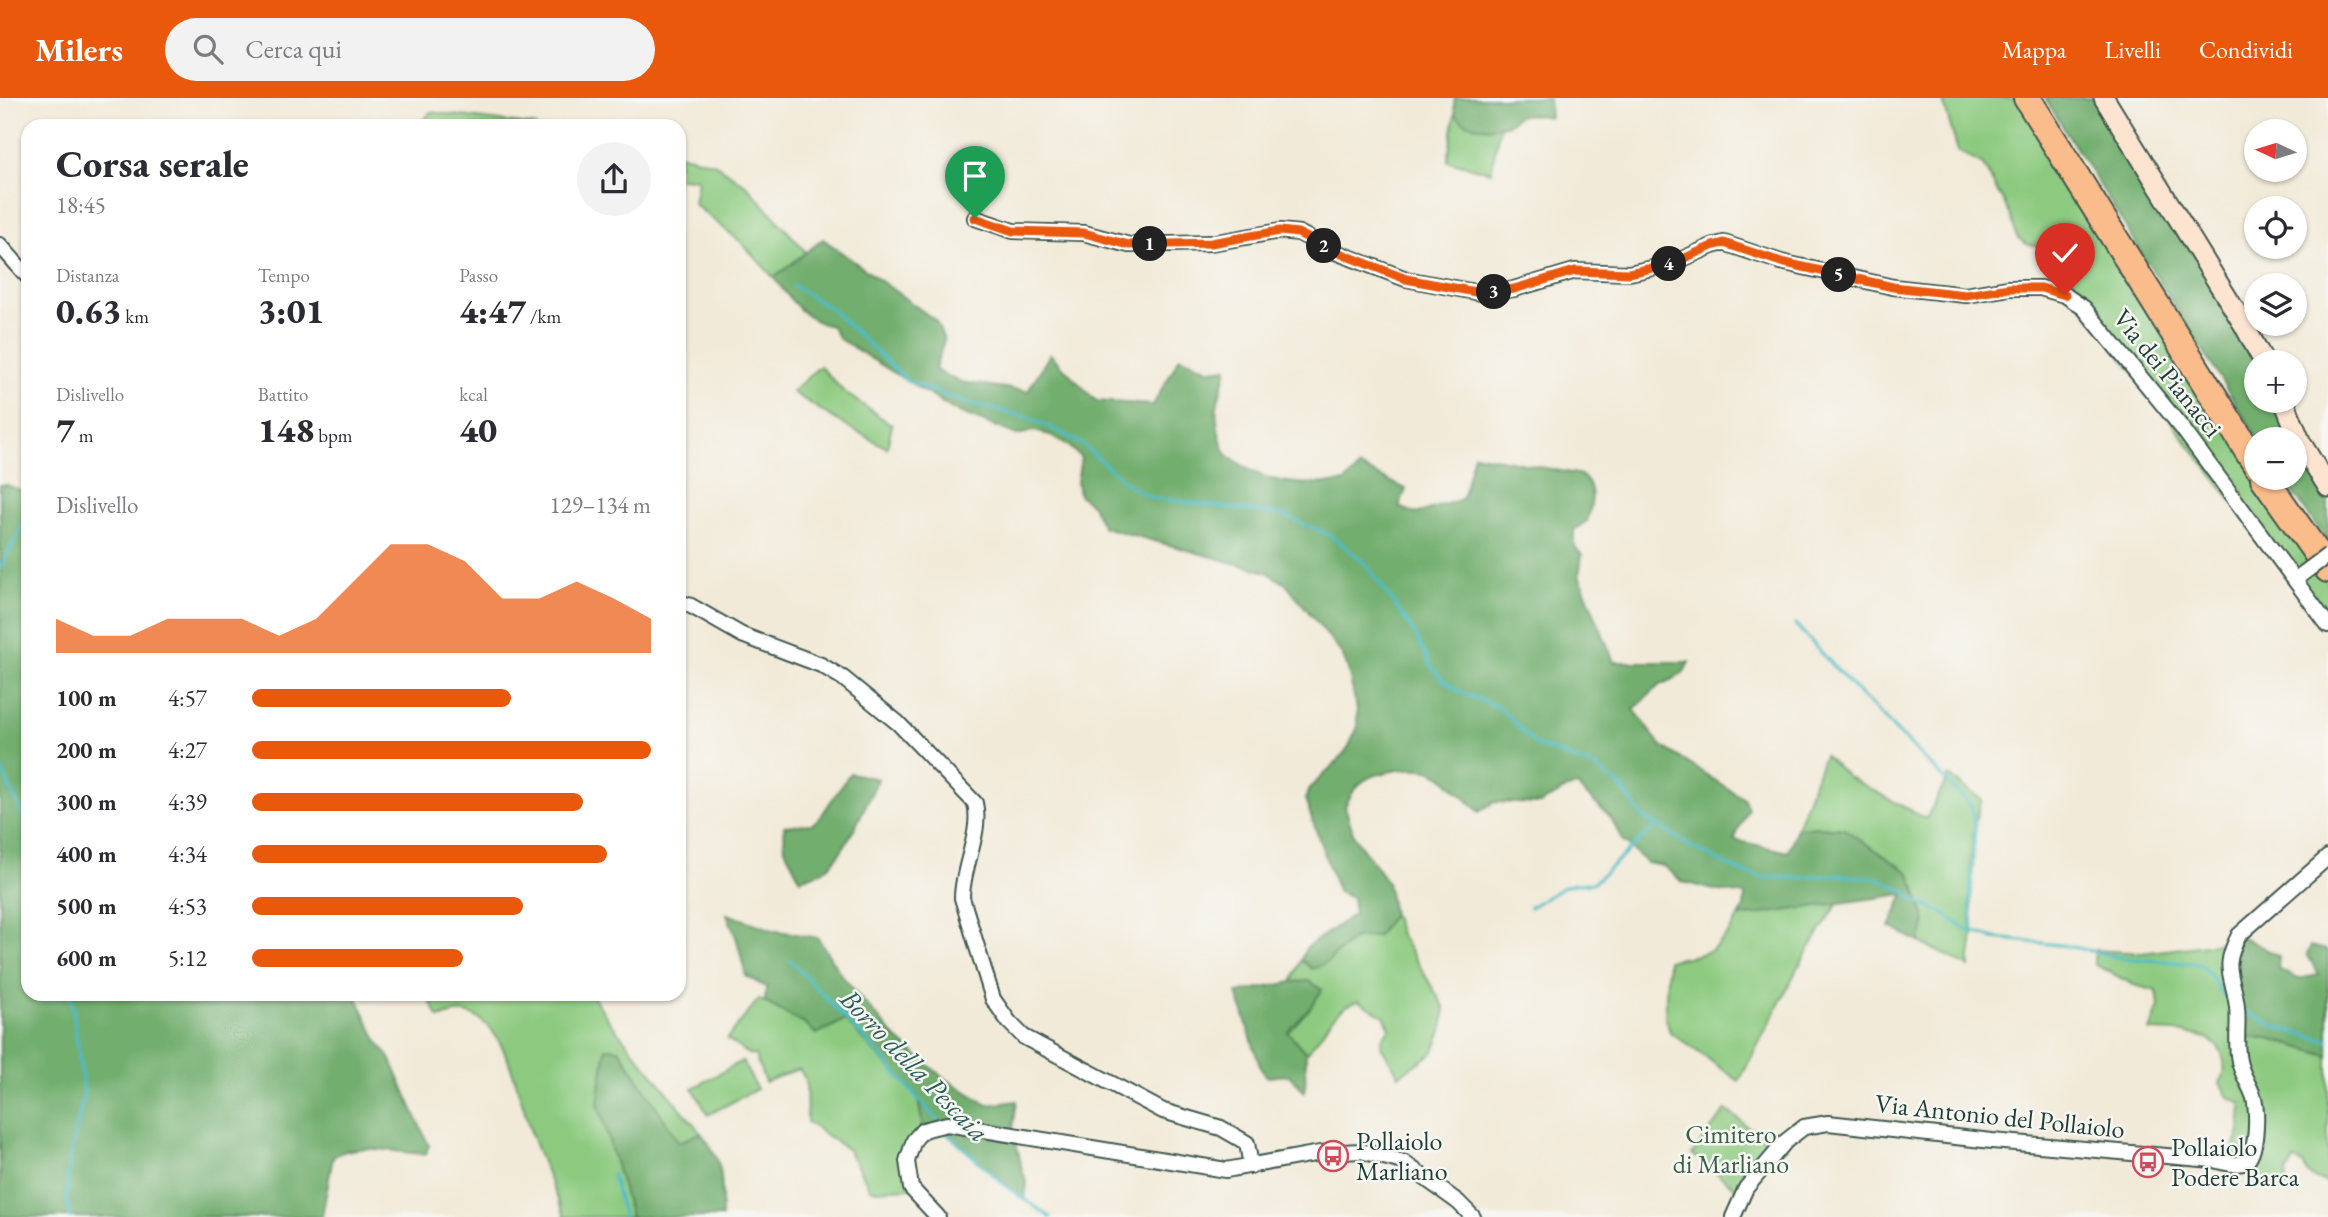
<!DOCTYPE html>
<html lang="it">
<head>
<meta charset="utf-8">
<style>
	:root { --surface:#fff; --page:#f2f2f3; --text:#2b2b33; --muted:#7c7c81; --accent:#ea580c }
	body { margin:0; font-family:"EB Garamond",serif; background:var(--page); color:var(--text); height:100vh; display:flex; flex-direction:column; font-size:26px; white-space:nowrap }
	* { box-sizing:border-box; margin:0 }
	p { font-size:23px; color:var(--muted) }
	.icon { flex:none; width:38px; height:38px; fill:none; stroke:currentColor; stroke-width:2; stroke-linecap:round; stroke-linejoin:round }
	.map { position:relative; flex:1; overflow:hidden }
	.panel { position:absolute; left:21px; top:21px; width:665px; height:882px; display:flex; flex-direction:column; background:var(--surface); border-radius:21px; box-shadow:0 2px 5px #0004 }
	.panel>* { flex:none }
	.needle { width:46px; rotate:274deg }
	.fabs { position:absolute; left:2244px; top:21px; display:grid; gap:14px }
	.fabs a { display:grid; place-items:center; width:63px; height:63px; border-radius:50%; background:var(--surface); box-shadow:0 2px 5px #0004; font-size:35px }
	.pin { position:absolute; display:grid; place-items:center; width:60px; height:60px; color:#fff; margin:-72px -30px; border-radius:50% 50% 50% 0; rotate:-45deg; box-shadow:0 0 7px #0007 }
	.pin .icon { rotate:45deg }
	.km { position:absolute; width:35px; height:35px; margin:-18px; border-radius:50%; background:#222; color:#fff; font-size:19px; line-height:35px; text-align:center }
	.round { display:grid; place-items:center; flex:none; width:74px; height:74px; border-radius:37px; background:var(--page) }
	.summary { display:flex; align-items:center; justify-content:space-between; height:119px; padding:0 35px }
	h1 { font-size:38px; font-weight:800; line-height:52px }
	.stats { display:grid; grid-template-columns:repeat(3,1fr); gap:10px; height:119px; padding:7px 35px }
	.stats div { display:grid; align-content:center }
	.stats b { font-size:35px; font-weight:800 }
	.stats small { font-size:19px; font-weight:400 }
	.stats p { font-size:19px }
	.chart { height:196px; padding:14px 35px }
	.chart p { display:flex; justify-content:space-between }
	.chart svg { width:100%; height:126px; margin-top:7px; fill:var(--accent); opacity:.7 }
	ul { padding:0 35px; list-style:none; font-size:23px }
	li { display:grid; grid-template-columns:112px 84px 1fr; align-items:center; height:52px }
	li i { height:18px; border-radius:9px; background:var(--accent) }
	header { display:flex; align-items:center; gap:42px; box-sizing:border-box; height:98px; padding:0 35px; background:var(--accent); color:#fff }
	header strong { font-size:33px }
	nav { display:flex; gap:38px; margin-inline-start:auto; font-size:24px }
	.search { width:490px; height:63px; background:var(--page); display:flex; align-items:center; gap:18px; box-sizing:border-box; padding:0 24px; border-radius:38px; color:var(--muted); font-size:26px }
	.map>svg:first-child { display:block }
	.green { fill:#8dca80; stroke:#56845a; stroke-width:2 }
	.forest { fill:#72ae6e; stroke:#487651; stroke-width:2 }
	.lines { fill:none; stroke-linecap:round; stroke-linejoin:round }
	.stream { stroke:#4ebcc3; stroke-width:3.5 }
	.street-casing { stroke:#3f574d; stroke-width:18 }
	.secondary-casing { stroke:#3f574d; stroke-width:23 }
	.highway-casing { stroke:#3f574d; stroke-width:30 }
	.street { stroke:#fff; stroke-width:14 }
	.secondary { stroke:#fde4d1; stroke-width:19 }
	.highway { stroke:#fabc8b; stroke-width:26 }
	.street-bridge-casing { stroke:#3f574d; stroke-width:18; stroke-linecap:butt }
	.street-bridge { stroke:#fff; stroke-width:14 }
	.route-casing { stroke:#fff; stroke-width:14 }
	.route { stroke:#ea580c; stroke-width:9 }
	.labels { text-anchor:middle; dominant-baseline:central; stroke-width:5; stroke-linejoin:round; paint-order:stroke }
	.street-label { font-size:26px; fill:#1f3d34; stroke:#f6f6f2 }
	.park-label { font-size:26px; fill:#3a6047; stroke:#f6f6f2 }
	.poi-label { font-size:26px; fill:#1f3d34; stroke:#f6f6f2; text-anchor:start }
	.water-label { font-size:28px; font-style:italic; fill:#2b5d58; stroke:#f6f6f2 }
</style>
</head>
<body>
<header>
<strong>Milers</strong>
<div class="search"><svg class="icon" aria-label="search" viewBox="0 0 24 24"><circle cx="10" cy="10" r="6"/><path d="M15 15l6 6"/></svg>Cerca qui</div>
<nav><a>Mappa</a><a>Livelli</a><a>Condividi</a></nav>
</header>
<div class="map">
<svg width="2328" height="1119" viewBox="0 0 2328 1119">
	<rect width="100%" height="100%" fill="#f6f6f2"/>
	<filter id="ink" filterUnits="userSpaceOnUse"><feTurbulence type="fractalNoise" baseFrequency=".0143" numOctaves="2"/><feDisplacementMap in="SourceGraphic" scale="14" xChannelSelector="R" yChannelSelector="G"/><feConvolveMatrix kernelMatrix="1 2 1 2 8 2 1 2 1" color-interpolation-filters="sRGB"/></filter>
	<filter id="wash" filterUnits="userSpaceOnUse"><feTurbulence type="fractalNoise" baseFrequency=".00686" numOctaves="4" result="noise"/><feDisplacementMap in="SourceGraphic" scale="28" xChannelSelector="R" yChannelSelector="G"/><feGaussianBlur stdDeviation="1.57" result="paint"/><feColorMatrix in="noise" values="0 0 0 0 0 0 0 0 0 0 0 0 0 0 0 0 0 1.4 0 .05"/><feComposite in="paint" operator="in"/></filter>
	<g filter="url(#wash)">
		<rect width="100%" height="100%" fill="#f2ead8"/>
		<g class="green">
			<polygon points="1942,0 2027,0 2328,471 2328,527 2084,210 2054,167 2052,155 2047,149 2026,146 2017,139 2010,116 1983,67 1958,53"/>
			<polygon points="430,14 530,27 537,28 420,28"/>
			<path d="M1455,15C1467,30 1482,29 1500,27L1491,74L1448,63Z"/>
			<polygon points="679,56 714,65 747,88 806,154 774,180 741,144 694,106 698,81 679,80"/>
			<polygon points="820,268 844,294 892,327 887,350 843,326 792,294"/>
			<path d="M1824,657L1848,679L1926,721L1949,678L1982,702C1967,737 1971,793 1973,831C1973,843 1970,857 1969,869L1919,844L1926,824L1915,787L1844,731L1820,729L1797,730Z"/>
			<path d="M1838,805L1801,864L1739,983L1670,934L1665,918L1668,862C1712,855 1715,856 1739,819Z"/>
			<path d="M1393,816L1400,836L1445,910L1442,933L1433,955L1399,977L1381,948L1382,941L1390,930L1384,918L1358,903C1332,911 1324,937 1306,955L1287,934L1310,910L1322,892L1309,883L1292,884L1301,862L1313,870L1326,865L1354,840L1377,838Z"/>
			<path d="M2239,837L2237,938L2269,940L2328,958V1084C2314,1082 2308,1080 2303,1066L2295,1062L2286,1075L2287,1089C2270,1089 2257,1074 2245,1064L2233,1066L2235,1047L2240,1034L2242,1006L2228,999L2220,985C2225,977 2225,973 2224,964C2221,932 2174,934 2150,933L2159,908L2157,893L2134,887L2094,866L2095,852L2142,855L2214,846Z"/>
			<path d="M426,896H592L609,923L701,1035L679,1045L619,951L606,950L598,1005L631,1119H565C554,1092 542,1066 532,1038C523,1009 509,948 488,928C471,912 459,912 439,920Z"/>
			<polygon points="759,901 805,926 816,936 845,922 918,999 923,1032 914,1042 911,1090 871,1092 848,1052 807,1024 806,982 799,971 765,984 755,957 750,957 727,941"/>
			<polygon points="742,963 757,991 708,1017 693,990"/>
			<polygon points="1726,1012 1771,1046 1737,1091 1692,1056"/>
		</g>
		<g class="forest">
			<path d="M1455,0H1549L1550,19C1541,18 1530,15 1521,17C1516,18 1512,24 1507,26C1487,34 1447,29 1455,0Z"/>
			<polygon points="2045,0 2104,0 2256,264 2256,303 2284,303 2328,389 2328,445 2283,380 2294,380 2294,341 2258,341"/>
			<path d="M823,141L936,223L944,242L935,272L960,284L1028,293L1050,256L1096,303L1153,307L1180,259L1211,272L1227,270C1224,287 1214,306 1217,323C1218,332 1222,348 1226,355C1229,359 1235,363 1239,365C1270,388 1308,387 1345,384L1360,369L1406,391L1399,409L1416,416L1462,401L1474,356L1581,377C1597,390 1592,405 1587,423L1574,432V448L1582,457L1579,477L1614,564H1689L1683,576L1660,587L1634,611L1660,647L1744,701L1748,711L1734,742L1788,754L1797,730L1820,729L1844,731L1910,775L1926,824L1919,844L1890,829L1904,796L1739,819L1744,809L1745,797L1714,792L1683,784L1663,768L1647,765L1622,742L1611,720L1577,688L1568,690L1540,706L1494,704L1479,714C1469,704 1445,679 1434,674C1417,667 1380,673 1365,682C1355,688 1350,699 1345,708L1354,738L1387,784L1393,816L1377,838L1354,840L1326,865L1312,871L1301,862L1306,850L1354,816L1352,800L1338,794L1305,701L1310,690L1339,662L1349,648L1357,631V612L1348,571L1342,556L1287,487L1267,474L1103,429L1092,407L1079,397L1077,384L1081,360L1068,347L1050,337L1034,333L1017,337L954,312L838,240L832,228C805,224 790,201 774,180Z"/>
			<path d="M0,387H7L28,396V896H355L378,944L390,960L429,1048L425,1056C399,1055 354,1043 333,1059L322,1119H0Z"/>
			<path d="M850,675L878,681C868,702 844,759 825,771C818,776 808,778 800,781L785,751L784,728L811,726L819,721Z"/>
			<path d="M727,816L773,832L818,840L839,874L862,902L896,940L940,977L988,1007L1017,1003L1012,1037C1022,1052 1017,1067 1027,1084L1025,1102L948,1037L941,1028L923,1032L918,999L845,922L816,936L805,926L765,904L766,889L746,878L737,842Z"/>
			<polygon points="2239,837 2279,858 2278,871 2298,881 2319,877 2307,856 2311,848 2326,852 2328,854 2328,958 2269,940 2237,939 2231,853"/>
			<polygon points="1309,883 1322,892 1310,910 1288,934 1306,955 1305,994 1289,977 1267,979 1261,971 1237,895 1292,884"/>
			<path d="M606,950L619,951L679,1044L701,1035C725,1064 722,1083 722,1119H631L598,1005Z"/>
		</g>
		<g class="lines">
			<g class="stream">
				<path d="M794,188L830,210L909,284L963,304L1027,319L1062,335L1083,347L1131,389L1152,400L1283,417L1332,438L1365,465L1414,534L1430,566L1442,581L1460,594L1496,608L1506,616L1536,647L1597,670L1622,690L1642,718L1692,749L1741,774L1761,779L1800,780L1837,777L1877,780L1896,789L1926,808L1942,814L1965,831L1994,840L2068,848L2123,860L2198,866C2213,874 2218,895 2232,906"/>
				<polyline points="0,470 27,420"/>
				<polyline points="1795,526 1851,587 1972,709 1975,728 1970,808 1973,833"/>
				<polyline points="0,668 28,728"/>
				<polyline points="1530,809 1564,789 1574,786 1593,785 1656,728"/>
				<polyline points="790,862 881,958 938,1023"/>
				<polyline points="2242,912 2276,929 2328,943"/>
				<polyline points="944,1032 1007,1089 1050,1119"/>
				<polyline points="612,1076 624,1119"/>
				<polyline points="70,1119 67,1100 69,1063 84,996 71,896"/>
			</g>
		</g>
	</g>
	<g filter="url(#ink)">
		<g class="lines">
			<g class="street-casing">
				<g id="street">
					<polyline points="975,120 1013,133 1084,135 1129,147 1211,145 1280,133 1299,135 1333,153 1406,181 1486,196 1514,191 1575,173 1629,175 1671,166 1712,148 1724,145 1781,164 1893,189 1966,197 2009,190 2041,190 2065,197 2084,210 2182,330 2328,527"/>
					<polyline points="0,147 28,179"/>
					<path d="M679,504L691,508L742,537L821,567L843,580L898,625L975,705C982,736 962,768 962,800L993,901L1009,924L1024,939L1163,1013L1221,1030L1247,1045L1251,1068"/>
					<polyline points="938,1119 911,1090 907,1063 914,1042 923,1032 947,1026 1226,1072 1320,1055 1361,1053 1403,1064 1458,1104 1473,1119"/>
					<path d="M1733,1119L1746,1090L1786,1043L1804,1029L1828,1025L1992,1043L2213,1062C2223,1064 2236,1069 2245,1064C2258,1057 2258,1010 2253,997C2249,986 2241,975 2239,963C2235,945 2239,926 2237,909C2233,875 2221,872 2239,837L2328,759"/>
				</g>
			</g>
			<g class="secondary-casing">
				<g id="secondary">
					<polyline points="2104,0 2244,227 2264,264"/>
					<polyline points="2284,303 2301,345 2328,389"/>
				</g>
			</g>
			<g class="highway-casing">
				<g id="highway">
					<polyline points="2027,0 2256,366"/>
					<polyline points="2264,380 2328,471"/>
				</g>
			</g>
			<use href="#street" class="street"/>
			<use href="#secondary" class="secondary"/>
			<use href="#highway" class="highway"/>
			<g class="street-bridge-casing">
				<polyline id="street-bridge" points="2301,477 2328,457"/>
			</g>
			<use href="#street-bridge" class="street-bridge"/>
		</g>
	</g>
	<g class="lines" filter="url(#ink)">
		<g class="route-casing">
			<polyline id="route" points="975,120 1013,133 1084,135 1129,147 1211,145 1280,133 1298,135 1334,153 1406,181 1486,196 1514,191 1575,173 1629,175 1671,166 1712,148 1724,145 1781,164 1893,189 1966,197 2009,190 2041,190 2065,197"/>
		</g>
		<use href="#route" class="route"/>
	</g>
	<defs>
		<g id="bus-ring" transform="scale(1.575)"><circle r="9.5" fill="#f6f6f2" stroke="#d1495b" stroke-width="1.5"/><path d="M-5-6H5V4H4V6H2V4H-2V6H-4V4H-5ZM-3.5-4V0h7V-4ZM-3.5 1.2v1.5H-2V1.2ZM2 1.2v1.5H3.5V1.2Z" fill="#d1495b"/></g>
	</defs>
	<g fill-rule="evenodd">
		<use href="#bus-ring" x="1333" y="1058"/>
		<use href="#bus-ring" x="2148" y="1064"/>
	</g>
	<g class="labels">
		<g class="street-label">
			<text transform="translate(2168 275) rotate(51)">Via dei Pianacci</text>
			<text transform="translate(2000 1018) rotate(6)">Via Antonio del Pollaiolo</text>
		</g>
		<g class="park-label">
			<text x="1731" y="1036">Cimitero<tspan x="1731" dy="30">di Marliano</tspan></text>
		</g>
		<g class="poi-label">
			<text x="1356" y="1043">Pollaiolo<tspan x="1356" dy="30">Marliano</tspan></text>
			<text x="2171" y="1049">Pollaiolo<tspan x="2171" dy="30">Podere Barca</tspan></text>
		</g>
		<g class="water-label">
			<text transform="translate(915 967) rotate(46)">Borro della Pescaia</text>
		</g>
	</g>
</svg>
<div class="fabs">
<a><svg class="needle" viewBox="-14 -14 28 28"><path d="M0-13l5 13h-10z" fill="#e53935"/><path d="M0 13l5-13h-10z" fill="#7c7c81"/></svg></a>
<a><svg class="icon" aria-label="locate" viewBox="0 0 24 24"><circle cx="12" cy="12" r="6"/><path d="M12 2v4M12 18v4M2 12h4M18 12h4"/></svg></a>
<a><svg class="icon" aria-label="layers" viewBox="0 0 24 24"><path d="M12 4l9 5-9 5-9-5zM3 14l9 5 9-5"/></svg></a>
<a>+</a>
<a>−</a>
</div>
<div class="pin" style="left:975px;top:120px;background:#1e9e55"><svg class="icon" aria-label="arrive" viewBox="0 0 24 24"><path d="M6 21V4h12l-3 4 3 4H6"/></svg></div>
<div class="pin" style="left:2065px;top:197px;background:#d93025"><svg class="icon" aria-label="check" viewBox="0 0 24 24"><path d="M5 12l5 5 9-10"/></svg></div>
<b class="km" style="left:1150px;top:146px">1</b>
<b class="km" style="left:1324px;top:148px">2</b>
<b class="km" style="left:1494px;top:194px">3</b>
<b class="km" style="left:1669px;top:166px">4</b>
<b class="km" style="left:1839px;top:177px">5</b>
<section class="panel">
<div class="summary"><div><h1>Corsa serale</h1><p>18:45</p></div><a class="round"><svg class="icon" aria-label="share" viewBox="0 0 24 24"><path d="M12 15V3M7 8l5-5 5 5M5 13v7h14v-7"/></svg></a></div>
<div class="stats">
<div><p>Distanza</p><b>0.63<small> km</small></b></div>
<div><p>Tempo</p><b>3:01</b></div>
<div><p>Passo</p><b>4:47<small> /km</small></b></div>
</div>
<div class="stats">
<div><p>Dislivello</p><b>7<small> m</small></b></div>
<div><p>Battito</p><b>148<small> bpm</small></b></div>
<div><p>kcal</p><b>40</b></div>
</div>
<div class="chart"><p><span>Dislivello</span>129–134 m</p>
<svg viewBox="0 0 160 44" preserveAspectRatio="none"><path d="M0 44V32L10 38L20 38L30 32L40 32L50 32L60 38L70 32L80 19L90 6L100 6L110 12L120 25L130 25L140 19L150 25L160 32V44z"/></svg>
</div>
<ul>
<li><b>100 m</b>4:57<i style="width:65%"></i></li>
<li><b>200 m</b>4:27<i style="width:100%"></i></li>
<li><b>300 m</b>4:39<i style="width:83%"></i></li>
<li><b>400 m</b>4:34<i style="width:89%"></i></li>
<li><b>500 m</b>4:53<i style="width:68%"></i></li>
<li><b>600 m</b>5:12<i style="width:53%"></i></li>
</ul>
</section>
</div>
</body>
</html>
